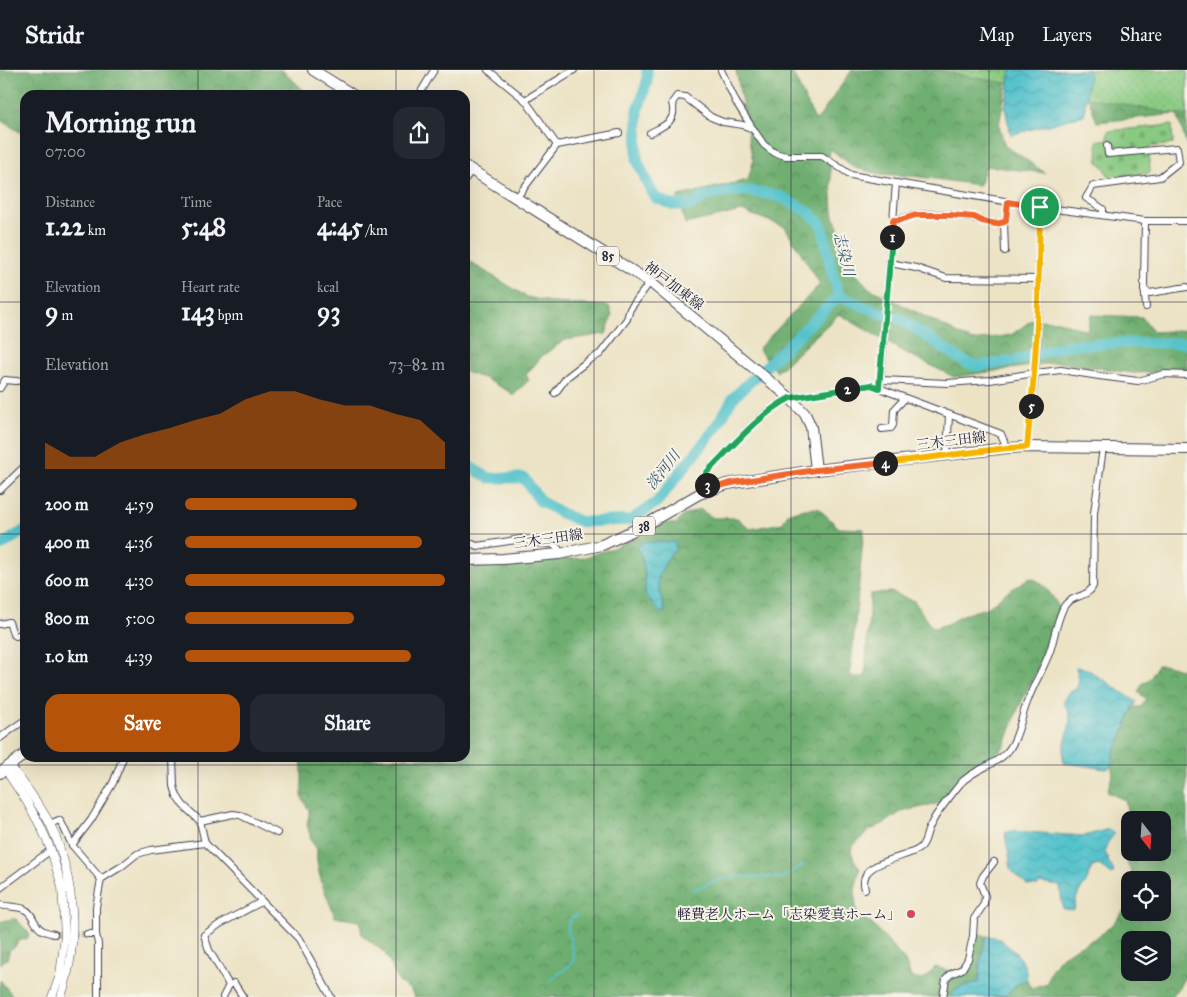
<!DOCTYPE html>
<html lang="en">
<head>
<meta charset="utf-8">
<style>
	:root { --surface:#171b24; --page:#242831; --text:#f1f3f6; --muted:#9ea1a6; --line:#363941; --accent:#b45309 }
	body { margin:0; font-family:"IM FELL Great Primer","Noto Serif JP",serif; background:var(--page); color:var(--text); height:100vh; display:flex; flex-direction:column; font-size:19px; white-space:nowrap }
	* { box-sizing:border-box; margin:0 }
	p { font-size:16px; color:var(--muted) }
	.icon { flex:none; width:28px; height:28px; fill:none; stroke:currentColor; stroke-width:2; stroke-linecap:round; stroke-linejoin:round }
	.map { position:relative; flex:1; overflow:hidden }
	.details { position:absolute; left:20px; top:20px; width:450px; height:672px; display:flex; flex-direction:column; background:var(--surface); border-radius:15px; box-shadow:0 5px 20px #0002 }
	.details>* { flex:none }
	.needle { width:32px; rotate:163deg }
	.buttons { position:absolute; left:1121px; top:741px; display:grid; gap:10px }
	.buttons a { display:grid; place-items:center; width:50px; height:50px; border-radius:10px; background:var(--surface); box-shadow:0 5px 20px #0002; font-size:25px }
	.pin { position:absolute; display:grid; place-items:center; width:42px; height:42px; color:#fff; margin:-21px; border:2px solid #fff; border-radius:50%; box-shadow:0 1px 5px #0007 }
	.km { position:absolute; width:25px; height:25px; margin:-12px; border-radius:50%; background:#222; color:#fff; font-size:14px; line-height:25px; text-align:center }
	.round { display:grid; place-items:center; flex:none; width:52px; height:52px; border-radius:15px; background:var(--page) }
	.headline { display:flex; align-items:center; justify-content:space-between; height:85px; padding:0 25px }
	h1 { font-size:28px; font-weight:700; line-height:38px }
	.metrics { display:grid; grid-template-columns:repeat(3,1fr); gap:8px; height:85px; padding:5px 25px }
	.metrics div { display:grid; align-content:center }
	.metrics b { font-size:25px; font-weight:700 }
	.metrics small { font-size:14px; font-weight:400 }
	.metrics p { font-size:14px }
	.chart { height:140px; padding:10px 25px }
	.chart p { display:flex; justify-content:space-between }
	.chart svg { width:100%; height:90px; margin-top:5px; fill:var(--accent); opacity:.7 }
	.primary-button { display:flex; gap:10px; margin-top:auto; padding:10px 25px }
	.primary-button a { flex:1; height:58px; border-radius:15px; background:var(--accent); color:#fff; font-size:20px; font-weight:700; line-height:58px; text-align:center }
	.primary-button a+a { background:var(--page); color:var(--text) }
	ul { padding:0 25px; list-style:none; font-size:16px }
	li { display:grid; grid-template-columns:80px 60px 1fr; align-items:center; height:38px }
	li i { height:12px; border-radius:6px; background:var(--accent) }
	header { display:flex; align-items:center; gap:30px; box-sizing:border-box; height:70px; padding:0 25px; background:var(--surface); border-bottom:1px solid var(--line) }
	header strong { font-size:24px }
	nav { display:flex; gap:28px; margin-inline-start:auto; font-size:18px }
	.map>svg:first-child { display:block }
	.forest { fill:url(#forest-crowns); stroke:#486856; fill-rule:evenodd }
	.cemetery { fill:url(#cemetery-stones); stroke:#56765e }
	.park { fill:url(#park-dots); stroke:#56765e }
	.water { fill:url(#water-waves); stroke:#3c7284 }
	.lines { fill:none; stroke-linecap:round; stroke-linejoin:round }
	.stream { stroke:#56c3cc; stroke-width:2 }
	.river { stroke:#56c3cc; stroke-width:11 }
	.minor-tunnel { stroke:#c4bca9; stroke-width:6; stroke-dasharray:6 3; stroke-linecap:butt }
	.minor-casing { stroke:#403f50; stroke-width:8 }
	.tertiary-casing { stroke:#403f50; stroke-width:9 }
	.primary-casing { stroke:#403f50; stroke-width:12 }
	.minor { stroke:#fff; stroke-width:6 }
	.tertiary { stroke:#fff; stroke-width:8 }
	.primary { stroke:#fff; stroke-width:10 }
	.split-1-casing { stroke:#fff; stroke-width:10 }
	.split-2-casing { stroke:#fff; stroke-width:10 }
	.split-3-casing { stroke:#fff; stroke-width:10 }
	.split-4-casing { stroke:#fff; stroke-width:10 }
	.split-5-casing { stroke:#fff; stroke-width:10 }
	.split-6-casing { stroke:#fff; stroke-width:10 }
	.split-1 { stroke:#f0652b; stroke-width:6 }
	.split-2 { stroke:#22a559; stroke-width:6 }
	.split-3 { stroke:#22a559; stroke-width:6 }
	.split-4 { stroke:#f0652b; stroke-width:6 }
	.split-5 { stroke:#f5b400; stroke-width:6 }
	.split-6 { stroke:#f5b400; stroke-width:6 }
	.grid { fill:none; stroke:#22223b; stroke-width:1; stroke-opacity:0.55 }
	.poi-dot { fill:#d1495b; stroke:#f7f3e8; stroke-width:2 }
	.labels { text-anchor:middle; dominant-baseline:central; stroke-width:4; stroke-linejoin:round; paint-order:stroke }
	.shield { fill:#f7f3e8; stroke:#62616f; stroke-width:1 }
	.shield-label { font-size:12px; font-weight:bold; fill:#22223b }
	.street-label { font-size:14px; fill:#22223b; stroke:#f7f3e8 }
	.poi-label { font-size:14px; fill:#22223b; stroke:#f7f3e8; text-anchor:end }
	.water-label { font-size:15px; font-style:italic; fill:#345a6e; stroke:#f7f3e8 }
</style>
</head>
<body>
<header>
<strong>Stridr</strong>
<nav><a>Map</a><a>Layers</a><a>Share</a></nav>
</header>
<div class="map">
<svg width="1187" height="927" viewBox="0 0 1187 927">
	<defs>
		<pattern id="forest-crowns" width="20" height="18" patternUnits="userSpaceOnUse" patternTransform="scale(1.25)"><rect width="20" height="18" fill="#6eae70"/><path d="M2 6a3 3 0 1 1 6 0M12 15a3 3 0 1 1 6 0" fill="none" stroke="#5a8d5d"/></pattern>
		<pattern id="cemetery-stones" width="16" height="16" patternUnits="userSpaceOnUse" patternTransform="scale(1.25)"><rect width="16" height="16" fill="#89ca82"/><path d="M2 7V4a2 2 0 0 1 4 0v3zM10 15v-3a2 2 0 0 1 4 0v3z" fill="#76ad71"/></pattern>
		<pattern id="park-dots" width="8" height="8" patternUnits="userSpaceOnUse" patternTransform="scale(1.25)"><rect width="8" height="8" fill="#89ca82"/><path d="M2 2h.1M6 6h.1" fill="none" stroke="#76ad71" stroke-width="1.8" stroke-linecap="round"/></pattern>
		<pattern id="water-waves" width="16" height="10" patternUnits="userSpaceOnUse" patternTransform="scale(1.25)"><rect width="16" height="10" fill="#56c3cc"/><path d="M0 5q4-4 8 0t8 0" fill="none" stroke="#4ba7b0"/></pattern>
	</defs>
	<rect width="100%" height="100%" fill="#f7f3e8"/>
	<filter id="ink" filterUnits="userSpaceOnUse"><feTurbulence type="fractalNoise" baseFrequency=".02" numOctaves="2"/><feDisplacementMap in="SourceGraphic" scale="10" xChannelSelector="R" yChannelSelector="G"/><feConvolveMatrix kernelMatrix="1 2 1 2 8 2 1 2 1" color-interpolation-filters="sRGB"/></filter>
	<filter id="wash" filterUnits="userSpaceOnUse"><feTurbulence type="fractalNoise" baseFrequency=".0096" numOctaves="4" result="noise"/><feDisplacementMap in="SourceGraphic" scale="20" xChannelSelector="R" yChannelSelector="G"/><feGaussianBlur stdDeviation="1.12" result="paint"/><feColorMatrix in="noise" values="0 0 0 0 0 0 0 0 0 0 0 0 0 0 0 0 0 1.4 0 .05"/><feComposite in="paint" operator="in"/></filter>
	<g filter="url(#wash)">
		<rect width="100%" height="100%" fill="#ece3c5"/>
		<g class="forest">
			<polygon points="0,0 282,0 309,25 25,25 25,65 0,50"/>
			<polygon points="736,0 791,0 816,52 852,0 1009,0 999,55 1005,76 1018,84 1045,103 986,96 979,115 913,106 881,104 855,98 829,78 833,142 850,197 869,218 930,249 972,271 1011,265 1032,250 1059,251 1087,261 1091,245 1142,247 1154,262 1187,260 1187,301 1133,303 1058,292 954,307 904,282 839,244 777,302 758,279 820,214 785,157 742,141 685,154 678,126 748,110 753,92"/>
			<polygon points="1092,0 1187,0 1187,76 1177,44 1097,52 1089,30"/>
			<polygon points="465,189 527,227 555,233 609,236 612,246 606,264 565,270 542,286 526,305 529,310 513,326 510,322 484,308 465,302"/>
			<path d="M818,438L839,458L864,459L850,606L865,607L870,524L891,522L914,531L930,555L934,558L948,554L960,546L989,537L1004,524L1029,508C1044,510 1051,525 1059,537L1040,593L1018,639L1004,677L985,691L963,703L957,709L940,733L901,742L886,752L869,761L852,777L851,781L854,790L860,798L855,820L856,839L859,845L874,856L905,891L910,904L913,908L922,910L926,908L935,897L963,904L972,898L977,863L986,866L980,893L979,912C968,915 955,915 951,927H414L411,920L399,912L385,883L362,865L360,851L335,847C327,825 315,803 317,779L312,772L307,754L309,745V740L302,728V699L301,688H465V496L582,488L613,478L649,463L664,453L676,454L683,446L699,439L713,448H737L750,459L783,453L788,443L805,439ZM671,483L659,505L658,514L664,542L645,525V503L641,485Z"/>
			<path d="M1157,595C1169,595 1177,596 1187,604V903L1179,917L1170,927H992L1007,925L1019,912L1027,910L1031,918L1047,913C1053,881 1081,879 1103,863C1113,855 1121,843 1130,834V842H1162V810H1135C1128,794 1123,791 1130,773V782H1162V750H1130V754L1125,730L1107,722L1113,703L1111,696L1115,678L1120,670L1128,651L1133,637H1141L1146,629L1138,622L1143,613L1151,608ZM1130,870H1162V902H1130Z"/>
			<polygon points="11,849 16,849 29,863 28,868 19,871 14,878 10,879 7,889 0,894 0,852"/>
			<polygon points="0,910 13,926 13,927 0,927"/>
		</g>
		<polygon class="cemetery" points="1172,55 1173,74 1149,77 1150,103 1109,107 1104,97 1098,92 1097,71 1108,69 1108,61"/>
		<polygon class="park" points="933,0 1187,0 1187,46"/>
		<g class="water">
			<polygon points="1011,0 1089,0 1084,45 1011,65 1005,38"/>
			<polygon points="643,472 675,472 676,477 675,481 671,483 659,505 658,514 665,542 660,543 645,525 645,503 641,485 636,478"/>
			<path d="M1076,597L1087,599L1137,632L1133,637L1128,651L1120,670L1115,678L1111,696L1107,699L1064,693C1059,678 1073,660 1069,643C1069,640 1065,636 1063,633L1067,624L1077,618L1079,609Z"/>
			<path d="M1109,759L1115,764C1101,778 1104,785 1114,801L1112,805L1099,795L1092,797L1086,813L1080,820L1076,829L1074,840L1063,839L1060,816L1039,813L1038,816L1027,815L1010,799C1011,785 1006,776 1005,763L1012,761L1084,766Z"/>
			<path d="M986,866L997,867L1015,882L1025,896L1027,910L1019,912L1007,925L992,927H951C955,915 968,915 979,912L980,893Z"/>
		</g>
		<g class="lines">
			<g class="stream">
				<polyline points="692,820 716,811 735,806 779,808 784,807 803,795"/>
				<polyline points="549,911 568,897 573,891 574,886 568,862 568,855 571,848 577,845"/>
			</g>
			<g class="river">
				<polyline points="647,0 647,12 638,40 637,90 650,119 656,128 673,135 692,135 704,127 731,121 750,121 782,127 810,143 821,154 824,164 831,198 839,226"/>
				<polyline points="839,226 878,242 901,249 940,276 967,293 977,296 1014,291 1067,275 1137,273 1187,273"/>
				<polyline points="465,394 489,408 524,408 540,431 563,444 582,452 631,450 657,432 717,356 733,328 839,226"/>
				<polyline points="0,476 25,460"/>
			</g>
		</g>
	</g>
	<g filter="url(#ink)">
		<g class="lines">
			<polyline class="minor-tunnel" points="54,864 87,864"/>
			<g class="minor-casing">
				<g id="minor">
					<polyline points="488,0 525,30 557,75 517,127"/>
					<polyline points="721,0 736,32 753,59 764,75 775,83 786,86 822,86 851,105 896,113 1040,137 1145,151 1187,151"/>
					<polyline points="419,25 434,0"/>
					<polyline points="525,30 574,0"/>
					<path d="M650,63C663,56 678,52 672,33L677,26L685,27L711,47L723,52L743,55L753,59"/>
					<polyline points="557,75 619,63"/>
					<polyline points="465,109 472,100"/>
					<polyline points="1103,144 1103,139 1086,128 1093,116 1160,107 1179,92 1177,78 1108,84 1107,76"/>
					<path d="M893,150C902,150 908,146 916,145C931,143 953,145 967,147C976,147 998,159 1005,151C1008,147 1007,137 1008,132"/>
					<polyline points="1145,151 1144,215 1146,237"/>
					<polyline points="1004,152 1005,181"/>
					<polyline points="890,193 916,198 946,208 1039,209"/>
					<polyline points="1144,220 1150,223 1187,217"/>
					<polyline points="881,310 947,313 990,310 1035,303 1061,300 1099,306 1138,311 1164,304 1187,305"/>
					<polyline points="880,314 896,113"/>
					<polyline points="0,318 5,310 16,311 25,310"/>
					<polyline points="555,323 567,307 589,290 600,284 627,249 630,239 650,212"/>
					<polyline points="882,359 891,358 893,355 894,340 905,328"/>
					<polyline points="1027,377 1035,303 1038,246 1040,137"/>
					<polyline points="947,386 949,345"/>
					<polyline points="0,420 25,396"/>
					<path d="M708,420L704,409L706,403C731,378 758,344 790,328L871,315L1001,364L1007,378"/>
					<polyline points="465,467 470,473 477,476 522,469 536,473 552,474 558,478 559,484"/>
					<polyline points="0,554 9,552 13,564 16,566 25,562"/>
					<polyline points="0,668 12,659 25,650"/>
					<polyline points="173,688 174,716 177,726 183,735 200,751 205,773 299,869 331,927"/>
					<polyline points="200,751 233,744 240,745 277,763"/>
					<polyline points="50,754 59,750 61,752 72,775 101,809"/>
					<polyline points="72,775 91,750 113,713 123,688"/>
					<polyline points="0,818 51,780"/>
					<path d="M865,819C856,790 905,790 920,778C926,773 926,764 929,758C932,753 934,748 937,744C944,734 952,724 960,714C972,700 991,697 1004,685C1018,673 1021,646 1028,630C1034,613 1044,598 1050,581C1054,569 1058,545 1065,535C1071,527 1082,527 1088,522C1090,521 1092,518 1093,516L1094,443L1103,378"/>
					<path d="M0,835C7,837 17,836 24,839C34,843 33,855 42,860C45,862 50,863 54,864"/>
					<polyline points="87,864 96,864"/>
					<polyline points="229,915 209,880 204,865 220,854 261,832"/>
					<polyline points="229,915 234,913 243,927"/>
					<polyline points="98,927 98,874 96,864 96,837 101,809 122,796 137,784 151,780 205,773"/>
					<polyline points="223,927 229,915"/>
					<polyline points="943,927 946,909 951,904 962,899 968,889 973,866 974,849 984,834 985,826 980,813 983,806 994,792"/>
				</g>
			</g>
			<g class="tertiary-casing">
				<g id="tertiary">
					<path d="M10,695C23,713 41,736 51,756C75,809 80,872 61,927"/>
					<polyline points="5,699 27,732 41,757 51,780 62,817 65,865 60,905 52,927"/>
				</g>
			</g>
			<g class="primary-casing">
				<g id="primary">
					<polyline points="313,0 353,25"/>
					<polyline points="465,96 650,212 790,328 805,344 811,357 816,400"/>
					<polyline points="465,490 503,489 559,484 602,475 645,455 699,424 727,414 816,400 1007,378 1027,377 1187,379"/>
					<polyline points="0,703 25,684"/>
				</g>
			</g>
			<use href="#minor" class="minor"/>
			<use href="#tertiary" class="tertiary"/>
			<use href="#primary" class="primary"/>
		</g>
	</g>
	<g class="lines" filter="url(#ink)">
		<g class="split-1-casing">
			<polyline id="split-1" points="892,167 893,150 900,150 916,145 950,145 974,147 982,151 996,154 1004,152 1006,150 1008,132 1040,137"/>
		</g>
		<g class="split-2-casing">
			<polyline id="split-2" points="847,319 871,315 879,318 892,167"/>
		</g>
		<g class="split-3-casing">
			<path id="split-3" d="M707,415L704,409L706,403C731,378 759,344 790,328L847,319"/>
		</g>
		<g class="split-4-casing">
			<polyline id="split-4" points="707,415 708,420 727,414 737,412 816,400 885,393"/>
		</g>
		<g class="split-5-casing">
			<polyline id="split-5" points="885,393 1007,378 1027,377 1031,336"/>
		</g>
		<g class="split-6-casing">
			<path id="split-6" d="M1031,336C1038,270 1039,204 1040,137"/>
		</g>
		<use href="#split-1" class="split-1"/>
		<use href="#split-2" class="split-2"/>
		<use href="#split-3" class="split-3"/>
		<use href="#split-4" class="split-4"/>
		<use href="#split-5" class="split-5"/>
		<use href="#split-6" class="split-6"/>
	</g>
	<path class="grid" d="M198,0V25M396,0V25M594,0V927M791,0V927M989,0V927M0,232H25M465,232H1187M0,464H25M465,464H1187M198,688V927M396,688V927M0,695H1187"/>
	<circle class="poi-dot" cx="911" cy="844" r="5"/>
	<g class="labels">
		<g class="shield">
			<rect x="597" y="176.5" width="22" height="19" rx="4"/>
			<rect x="633" y="446.5" width="22" height="19" rx="4"/>
		</g>
		<g class="shield-label">
			<text x="608" y="186">85</text>
			<text x="644" y="456">38</text>
		</g>
		<g class="street-label">
			<text transform="translate(674 216) rotate(37)">神戸加東線</text>
			<text transform="translate(951 371) rotate(-7)">三木三田線</text>
			<text transform="translate(548 469) rotate(-8)">三木三田線</text>
		</g>
		<g class="poi-label">
			<text x="901" y="844">軽費老人ホーム「志染愛真ホーム」</text>
		</g>
		<g class="water-label">
			<text transform="translate(844 184) rotate(76)">志染川</text>
			<text transform="translate(663 400) rotate(-52)">淡河川</text>
		</g>
	</g>
</svg>
<div class="buttons">
<a><svg class="needle" viewBox="-14 -14 28 28"><path d="M0-13l5 13h-10z" fill="#e53935"/><path d="M0 13l5-13h-10z" fill="#9ea1a6"/></svg></a>
<a><svg class="icon" aria-label="locate" viewBox="0 0 24 24"><circle cx="12" cy="12" r="6"/><path d="M12 2v4M12 18v4M2 12h4M18 12h4"/></svg></a>
<a><svg class="icon" aria-label="layers" viewBox="0 0 24 24"><path d="M12 4l9 5-9 5-9-5zM3 14l9 5 9-5"/></svg></a>
</div>
<div class="pin" style="left:1040px;top:137px;background:#1e9e55"><svg class="icon" aria-label="arrive" viewBox="0 0 24 24"><path d="M6 21V4h12l-3 4 3 4H6"/></svg></div>
<b class="km" style="left:892px;top:167px">1</b>
<b class="km" style="left:847px;top:319px">2</b>
<b class="km" style="left:707px;top:415px">3</b>
<b class="km" style="left:885px;top:393px">4</b>
<b class="km" style="left:1031px;top:336px">5</b>
<section class="details">
<div class="headline"><div><h1>Morning run</h1><p>07:00</p></div><a class="round"><svg class="icon" aria-label="share" viewBox="0 0 24 24"><path d="M12 15V3M7 8l5-5 5 5M5 13v7h14v-7"/></svg></a></div>
<div class="metrics">
<div><p>Distance</p><b>1.22<small> km</small></b></div>
<div><p>Time</p><b>5:48</b></div>
<div><p>Pace</p><b>4:45<small> /km</small></b></div>
</div>
<div class="metrics">
<div><p>Elevation</p><b>9<small> m</small></b></div>
<div><p>Heart rate</p><b>143<small> bpm</small></b></div>
<div><p>kcal</p><b>93</b></div>
</div>
<div class="chart"><p><span>Elevation</span>73–82 m</p>
<svg viewBox="0 0 160 44" preserveAspectRatio="none"><path d="M0 44V31L10 38L20 38L30 31L40 27L50 24L60 20L70 17L80 10L90 6L100 6L110 10L120 13L130 13L140 17L150 20L160 31V44z"/></svg>
</div>
<ul>
<li><b>200 m</b>4:59<i style="width:66%"></i></li>
<li><b>400 m</b>4:36<i style="width:91%"></i></li>
<li><b>600 m</b>4:30<i style="width:100%"></i></li>
<li><b>800 m</b>5:00<i style="width:65%"></i></li>
<li><b>1.0 km</b>4:39<i style="width:87%"></i></li>
</ul>
<div class="primary-button"><a>Save</a><a>Share</a></div>
</section>
</div>
</body>
</html>
